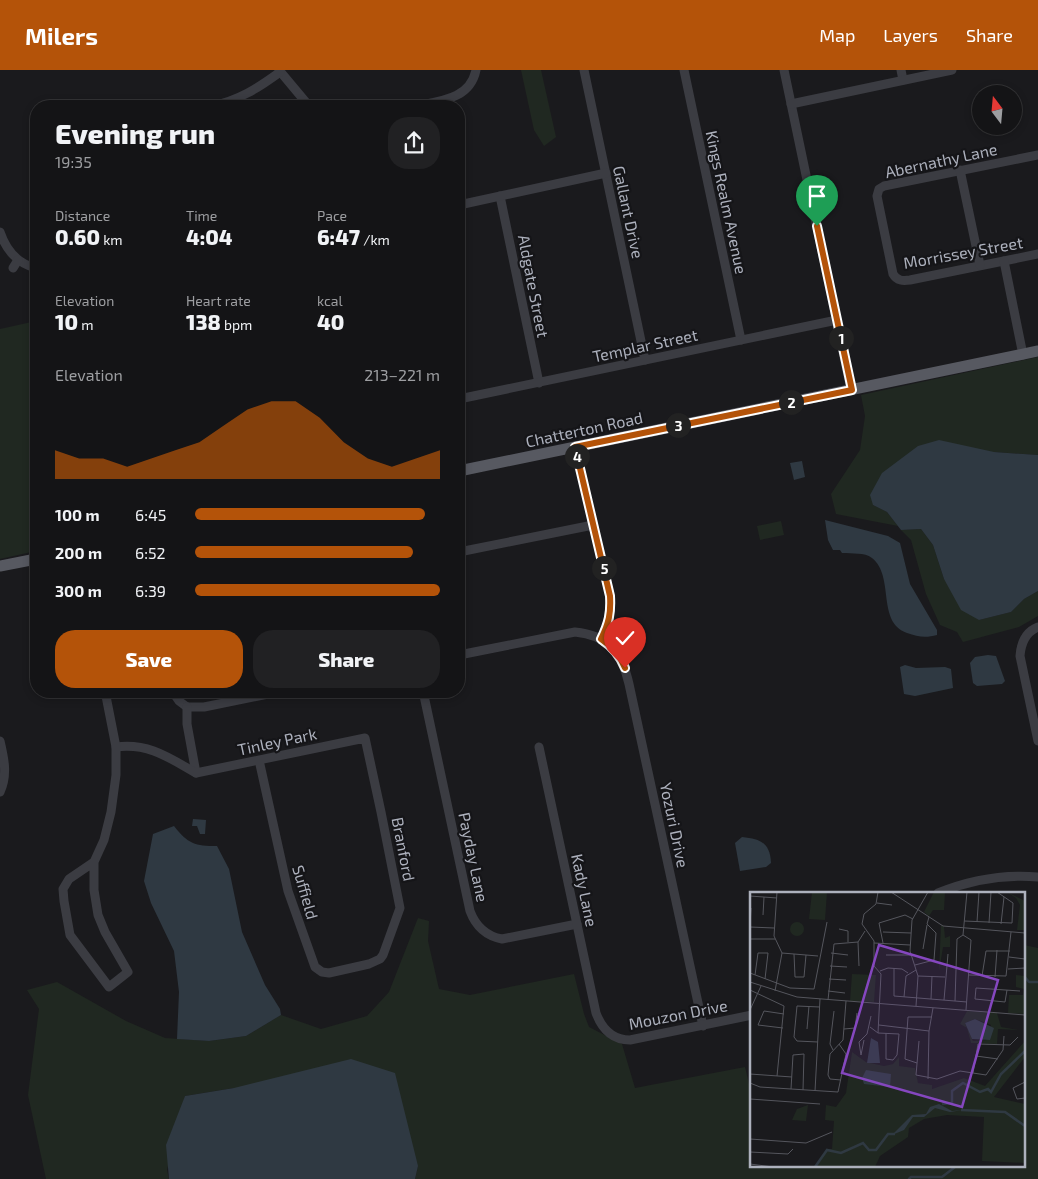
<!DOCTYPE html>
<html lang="en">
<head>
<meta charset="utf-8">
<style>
	:root { --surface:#141416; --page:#212123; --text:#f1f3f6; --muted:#9d9ea1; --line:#333335; --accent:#b45309 }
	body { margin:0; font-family:"Exo 2",sans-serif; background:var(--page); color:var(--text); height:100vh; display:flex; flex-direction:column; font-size:19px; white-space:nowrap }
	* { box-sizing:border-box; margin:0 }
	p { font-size:16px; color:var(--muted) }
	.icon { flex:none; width:28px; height:28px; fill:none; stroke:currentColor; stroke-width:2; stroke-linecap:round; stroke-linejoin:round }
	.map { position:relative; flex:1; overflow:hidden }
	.panel { position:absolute; left:30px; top:30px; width:435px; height:598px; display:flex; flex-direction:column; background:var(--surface); border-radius:20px; box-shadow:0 2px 8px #0003,0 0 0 1px var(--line) }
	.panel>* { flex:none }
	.needle { width:32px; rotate:344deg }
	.buttons { position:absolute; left:972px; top:15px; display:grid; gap:10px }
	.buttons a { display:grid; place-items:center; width:50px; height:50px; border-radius:50%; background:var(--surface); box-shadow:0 2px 8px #0003,0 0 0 1px var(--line); font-size:25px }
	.pin { position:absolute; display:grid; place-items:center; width:42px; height:42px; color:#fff; margin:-51px -21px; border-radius:50% 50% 50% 0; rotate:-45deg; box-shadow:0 0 5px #0007 }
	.pin .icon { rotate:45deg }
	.km { position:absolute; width:25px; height:25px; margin:-12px; border-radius:50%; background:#222; color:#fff; font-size:14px; line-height:25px; text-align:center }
	.round { display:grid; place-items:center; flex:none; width:52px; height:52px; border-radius:20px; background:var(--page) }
	.head { display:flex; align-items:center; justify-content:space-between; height:85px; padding:0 25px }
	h1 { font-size:28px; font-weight:800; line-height:38px }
	.metrics { display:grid; grid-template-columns:repeat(3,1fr); gap:8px; height:85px; padding:5px 25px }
	.metrics div { display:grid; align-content:center }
	.metrics b { font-size:21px; font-weight:800 }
	.metrics small { font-size:14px; font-weight:400 }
	.metrics p { font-size:14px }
	.chart { height:140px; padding:10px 25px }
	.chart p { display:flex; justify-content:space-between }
	.chart svg { width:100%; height:90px; margin-top:5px; fill:var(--accent); opacity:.7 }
	.cta { display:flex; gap:10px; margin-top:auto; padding:10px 25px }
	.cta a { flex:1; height:58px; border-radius:20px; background:var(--accent); color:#fff; font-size:20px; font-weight:800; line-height:58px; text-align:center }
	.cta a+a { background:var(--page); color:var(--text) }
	ul { padding:0 25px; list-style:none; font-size:16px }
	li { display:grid; grid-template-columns:80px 60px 1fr; align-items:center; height:38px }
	li i { height:12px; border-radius:6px; background:var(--accent) }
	header { display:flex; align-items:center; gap:30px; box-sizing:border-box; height:70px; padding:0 25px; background:var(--accent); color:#fff }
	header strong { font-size:24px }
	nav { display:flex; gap:28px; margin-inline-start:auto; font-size:18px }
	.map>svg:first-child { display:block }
	.green { fill:#202821 }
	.water { fill:#2f3942 }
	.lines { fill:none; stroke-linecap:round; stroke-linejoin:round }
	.stream { stroke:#2f3942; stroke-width:2.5 }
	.minor { stroke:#3b3c42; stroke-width:9 }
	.major { stroke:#575961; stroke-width:11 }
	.route-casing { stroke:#fff; stroke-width:10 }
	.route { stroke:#b45309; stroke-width:6 }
	.labels { text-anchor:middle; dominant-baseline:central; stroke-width:4.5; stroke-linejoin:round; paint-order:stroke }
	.street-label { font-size:16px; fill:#adb1bd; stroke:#151518 }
	.inset-river { fill:none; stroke:#2f3942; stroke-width:2.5 }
	.inset-road { fill:none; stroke:#55565d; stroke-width:1 }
	.view { fill:#8547bf; fill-opacity:0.15; stroke:#8547bf; stroke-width:2.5 }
	.inset-edge { fill:none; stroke:#adb1bd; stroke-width:2.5 }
</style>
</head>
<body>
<header>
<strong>Milers</strong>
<nav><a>Map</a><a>Layers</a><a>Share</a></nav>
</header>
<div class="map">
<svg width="1038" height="1109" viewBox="0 0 1038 1109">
	<rect width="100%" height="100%" fill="#1a1a1d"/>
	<g class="green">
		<polygon points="521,0 541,0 556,67 544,76 534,60"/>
		<polygon points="36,251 36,481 0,489 0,259"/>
		<polygon points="1038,287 1038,385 994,382 873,435 887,442 898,456 836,444 831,424 860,380 865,346 861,325"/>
		<polygon points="781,451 784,465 760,470 757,456"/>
		<polygon points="921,459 933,475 944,509 979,550 1011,542 1024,529 1038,521 1038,546 1019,557 963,572 957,562 940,555 926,524 911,470 901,460"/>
		<polygon points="418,848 429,851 428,871 439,919 470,925 574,904 584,944 589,957 622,974 635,1018 745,997 752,1026 752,1095 1024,1095 1024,875 1038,878 1038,1109 415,1109 418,1096 234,1018 185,1026 167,1100 169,1109 46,1109 28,1025 39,939 27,920 57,912 126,951 165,968 209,971 246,966 281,945 321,959 367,946 389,922"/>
	</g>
	<g class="water">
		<polygon points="939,370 994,382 1038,385 1038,521 1024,529 1011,542 979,550 961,540 944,509 933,475 921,459 901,460 887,442 873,435 870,425 882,403 918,376"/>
		<polygon points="802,391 805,407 794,410 790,393"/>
		<path d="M825,450L888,466L900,473L910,514L937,560V565C926,568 918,567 907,563C876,552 895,506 872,488C864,482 853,484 842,483L840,480H833L828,470Z"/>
		<polygon points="988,585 996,586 1005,611 1002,614 977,616 973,613 970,593 975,587"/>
		<polygon points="905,595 916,598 945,597 951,599 953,618 915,626 904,624 900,597"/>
		<polygon points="193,749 206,750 205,764 200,764 197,756 192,756"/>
		<path d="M174,756C188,774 195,776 217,776L229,799L242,862L265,915L280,939L281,945L246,966L209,971L177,969L179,922L174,881L151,833L144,811L153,764Z"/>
		<path d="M742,767C761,769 770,773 771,793L766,797L740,801L735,773Z"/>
		<polygon points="351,989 395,1003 418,1096 415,1109 169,1109 166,1075 185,1026 234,1018"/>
	</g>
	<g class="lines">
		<g class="stream">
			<polyline points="1024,906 1029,912 1038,912"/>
			<polyline points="909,1109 911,1107 942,1107 955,1097 955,1095"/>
		</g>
		<g class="minor">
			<polyline points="279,0 309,36"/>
			<polyline points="584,0 645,290"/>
			<polyline points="684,0 741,270"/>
			<polyline points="784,0 851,320"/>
			<polyline points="901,0 903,10"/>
			<polyline points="791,34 952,0"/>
			<path d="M211,36C238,31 258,18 280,2"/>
			<path d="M416,36C441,31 470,29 476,0"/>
			<path d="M1038,85L884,116L879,119L877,126L893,204C897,211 903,211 910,210L1038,184"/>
			<polyline points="960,100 980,195"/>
			<polyline points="500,126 539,313"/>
			<polyline points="459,135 606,103"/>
			<path d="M0,162C6,180 18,194 36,198"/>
			<polyline points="1004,191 1023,285"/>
			<polyline points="13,198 18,190"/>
			<polyline points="459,329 837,250"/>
			<path d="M575,377L610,526C611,543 609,553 601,569"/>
			<polyline points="459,482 593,455"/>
			<path d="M1038,557C1025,562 1021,573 1020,586L1038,671"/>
			<path d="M459,585L575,562C608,565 622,583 629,614L703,956"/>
			<polyline points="172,621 179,631 187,637"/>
			<path d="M423,621L470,841C476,857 486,866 502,869L577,854"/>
			<polyline points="187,637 204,637 283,621"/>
			<polyline points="187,637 187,654 196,703"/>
			<path d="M0,671C4,688 8,705 0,722"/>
			<path d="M116,677C149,673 168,687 196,703L365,668L381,742L400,838L383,885L380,889L369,894L329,903L322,902L315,897L288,821L259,690"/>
			<path d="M539,677L596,943C602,959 612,970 630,970L752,945"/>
			<polyline points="94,792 69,809 63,819 64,831 70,865 109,917 128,902 105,862 98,845 94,820 94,792 104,770 111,742 116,705 116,677 105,621"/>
			<path d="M938,823C970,810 1003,804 1038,807"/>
		</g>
		<g class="major">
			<polyline points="459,401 1038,281"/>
			<polyline points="0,496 36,489"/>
		</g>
	</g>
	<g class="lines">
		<g class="route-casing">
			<path id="route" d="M625,598C620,585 613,577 601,569C609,553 611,543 610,526L575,377L852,320L817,156"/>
		</g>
		<use href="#route" class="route"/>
	</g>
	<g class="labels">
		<g class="street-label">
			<text transform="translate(941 90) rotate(-12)">Abernathy Lane</text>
			<text transform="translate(727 132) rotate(78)">Kings Realm Avenue</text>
			<text transform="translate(629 142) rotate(78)">Gallant Drive</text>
			<text transform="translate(963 182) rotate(-10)">Morrissey Street</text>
			<text transform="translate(534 216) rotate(79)">Aldgate Street</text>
			<text transform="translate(645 275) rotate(-12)">Templar Street</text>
			<text transform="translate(584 359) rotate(-12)">Chatterton Road</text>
			<text transform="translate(277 671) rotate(-12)">Tinley Park</text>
			<text transform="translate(675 755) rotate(78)">Yozuri Drive</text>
			<text transform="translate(404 779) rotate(79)">Branford</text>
			<text transform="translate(474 787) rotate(78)">Payday Lane</text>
			<text transform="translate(585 820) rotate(78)">Kady Lane</text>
			<text transform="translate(306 822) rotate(74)">Suffield</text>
			<text transform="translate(678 944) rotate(-11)">Mouzon Drive</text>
		</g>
	</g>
	<g transform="translate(750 822)">
		<rect width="275" height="275" fill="#1a1a1d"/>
		<path d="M62,0H77L75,28L59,27ZM184,0H195L194,18H183L179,24L174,20ZM257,0L275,9V38H267L270,13L266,6ZM40 37a7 7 0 1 1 14 0a7 7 0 1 1-14 0ZM191,33L194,35L195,46L200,44V55H193L189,80ZM102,82L126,83L124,110L100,109ZM266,83L275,84V122L258,121L259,103H273L274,97L266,95ZM217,119L247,121L251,135L268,138L248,137L247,152L221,151L217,136L223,149L237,148L241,133L225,127L215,131L217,136L210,132ZM275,149V165L244,205L275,212V271L232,269L234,225L197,223L174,227L159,236L158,245L130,264L125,275H64L77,257H82L84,229L75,228L76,213L86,215L96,201L102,160L116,170L134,174L143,172L149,165V174L165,176L168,191L182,193V197L214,186L235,194ZM58,213L56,229L42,228L47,217Z" fill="#202821"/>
		<path d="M225,127L244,136L240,148L222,147L215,131ZM121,146L128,150L130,171H117ZM116,178L141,182L140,195L114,192L112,186ZM189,212L202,219L213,218L200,220L185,216L174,225H163L154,238L142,243L162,223L176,222L180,215Z" fill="#2f3942"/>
		<path class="inset-river" d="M192,212L202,211V199L213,191L230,200L238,197L241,200L251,182L275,159M211,218L255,220L275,234M65,275L77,258L91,261L113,251L119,258H126L138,242H145"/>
		<path class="inset-road" d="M128,0L126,12L114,22L112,32L124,49V74L131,82L128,141M141,0L193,34L275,41M0,4L27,6M127,11L142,13M13,23L14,5M214,29L262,31L263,11L247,0M227,30L229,0M129,31L155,23L163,27M129,31L133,51M239,31L241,0M251,32L254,5M0,34L1,16M0,35L24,36M89,37L98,39V50M133,40L161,41M213,43L221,48L216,118M213,43L217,0M0,47H25M108,50L109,74M124,51L160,53M84,52L108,50L115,39M173,57L177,33M32,61L68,64M81,61L98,63M44,62L45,85H54L56,63M136,63H161M259,65L275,67M165,73L184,68L186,41L177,32L179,25M80,74L97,75M144,76V104L217,110M258,77L275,76M130,79L138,76L152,77L158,81M0,81L40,96L64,97L77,30M5,83L8,61H18L15,87M219,83L256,84L261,40M168,84L195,85M232,84L236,59H260M245,85L247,58M79,87L96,88M0,90L47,105L275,123M0,98L34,114L27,184M257,98L255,110L225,107L226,96L270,99M25,99L32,61L24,44L27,0M78,99L95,101M154,105L156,84L166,78M181,107L182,84M78,108L84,52M194,108L198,62M205,109L207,47L213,43M166,114L168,84L160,59L162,28L178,0M0,118L11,94M8,133L14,119L34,122M8,133L33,136M129,133L179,139M120,135L128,141L149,142L147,163L143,168L136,167V141M57,137L59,114M94,137L105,136L107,121M179,139L183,116M114,148L111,163L109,150L117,142L121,124M169,149L166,183L187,187L210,179L236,183L253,158L254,144M68,150L47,149L44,145L47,114L70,115M83,158L80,152L84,119M226,164L248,167M167,171L155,167L158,125H182M223,181L228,152L260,153L268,145M0,182L42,185M178,187L179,139M91,188L80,187L78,183L80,162L93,148L96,109M275,190L263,196L267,207L275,206M0,191L10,195L88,200L96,162L89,152M41,197L43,163L54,162M53,198L54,162M65,199L70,107M0,207L70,212M0,247L56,251L82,240M0,260L38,262L43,257M0,272L23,275"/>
		<path class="view" d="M129,53L248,88L212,215L92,181Z"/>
		<rect width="275" height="275" class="inset-edge"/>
	</g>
</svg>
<div class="buttons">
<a><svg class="needle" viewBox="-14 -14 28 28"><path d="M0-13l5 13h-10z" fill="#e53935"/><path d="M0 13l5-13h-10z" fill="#9d9ea1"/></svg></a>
</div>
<div class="pin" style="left:817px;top:156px;background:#1e9e55"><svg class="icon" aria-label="arrive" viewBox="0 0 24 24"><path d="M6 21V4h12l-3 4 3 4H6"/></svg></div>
<div class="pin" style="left:625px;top:598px;background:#d93025"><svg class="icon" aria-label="check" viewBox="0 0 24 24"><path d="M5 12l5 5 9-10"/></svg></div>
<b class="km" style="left:841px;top:268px">1</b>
<b class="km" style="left:791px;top:332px">2</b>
<b class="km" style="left:678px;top:355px">3</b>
<b class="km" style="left:577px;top:386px">4</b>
<b class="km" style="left:604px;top:498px">5</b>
<section class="panel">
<div class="head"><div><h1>Evening run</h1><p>19:35</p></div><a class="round"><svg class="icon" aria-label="share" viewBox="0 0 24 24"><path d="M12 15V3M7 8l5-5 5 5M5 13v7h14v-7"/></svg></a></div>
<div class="metrics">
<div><p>Distance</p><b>0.60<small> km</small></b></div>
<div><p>Time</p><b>4:04</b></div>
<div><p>Pace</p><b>6:47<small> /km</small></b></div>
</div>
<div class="metrics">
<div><p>Elevation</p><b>10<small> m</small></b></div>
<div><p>Heart rate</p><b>138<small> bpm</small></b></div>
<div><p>kcal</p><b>40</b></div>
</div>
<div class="chart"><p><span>Elevation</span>213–221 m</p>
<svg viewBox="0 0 160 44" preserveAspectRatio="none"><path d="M0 44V30L10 34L20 34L30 38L40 34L50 30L60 26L70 18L80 10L90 6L100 6L110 14L120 26L130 34L140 38L150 34L160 30V44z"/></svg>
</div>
<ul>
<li><b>100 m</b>6:45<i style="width:94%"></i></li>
<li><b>200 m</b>6:52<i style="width:89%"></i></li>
<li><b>300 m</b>6:39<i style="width:100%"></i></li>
</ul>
<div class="cta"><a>Save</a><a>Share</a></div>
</section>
</div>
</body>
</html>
